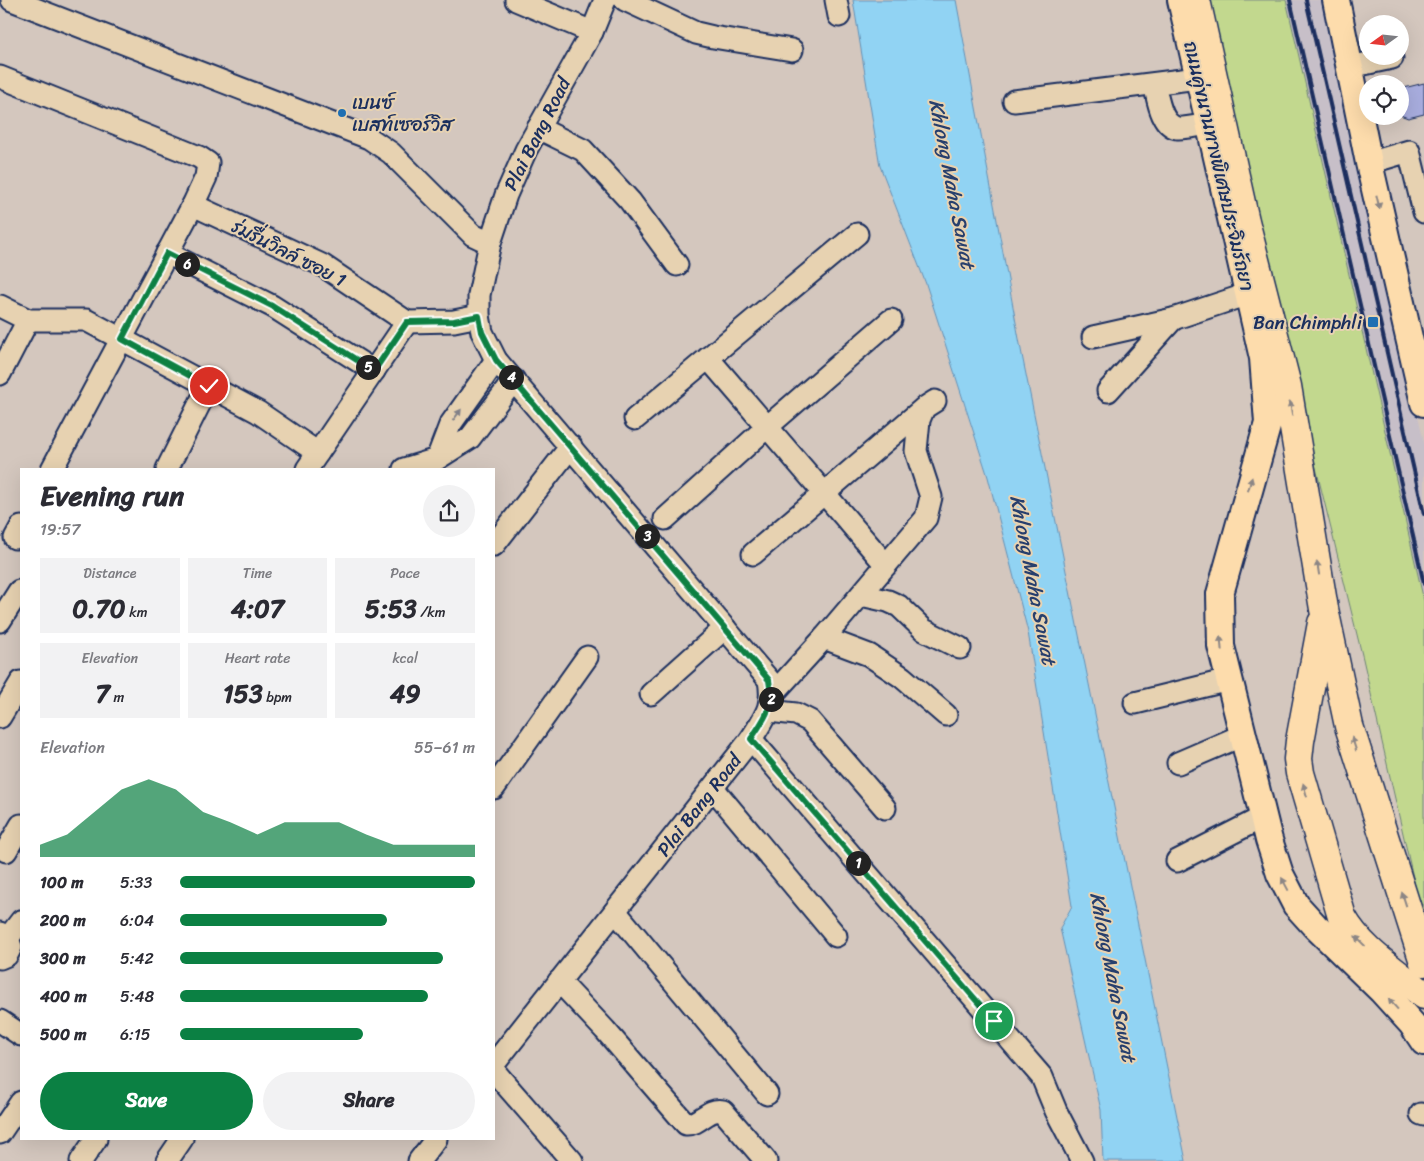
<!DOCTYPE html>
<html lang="en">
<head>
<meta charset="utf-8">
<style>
	:root { --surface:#fff; --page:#f2f2f3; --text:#2b2b33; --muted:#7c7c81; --accent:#0b8043 }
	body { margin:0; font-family:Sriracha,"Playpen Sans Thai",sans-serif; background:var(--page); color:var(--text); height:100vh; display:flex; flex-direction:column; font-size:19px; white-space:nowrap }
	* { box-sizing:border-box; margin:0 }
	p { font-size:16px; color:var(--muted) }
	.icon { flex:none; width:28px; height:28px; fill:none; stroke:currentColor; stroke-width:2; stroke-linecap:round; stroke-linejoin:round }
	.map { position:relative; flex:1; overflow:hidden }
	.details { position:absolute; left:20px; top:468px; width:475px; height:672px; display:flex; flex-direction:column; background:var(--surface); border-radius:0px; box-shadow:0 5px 20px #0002 }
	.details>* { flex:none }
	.needle { width:32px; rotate:255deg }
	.fabs { position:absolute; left:1359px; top:15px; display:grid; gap:10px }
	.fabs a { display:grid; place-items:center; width:50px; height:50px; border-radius:50%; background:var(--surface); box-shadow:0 5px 20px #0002; font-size:25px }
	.pin { position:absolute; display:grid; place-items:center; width:42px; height:42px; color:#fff; margin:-21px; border:2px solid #fff; border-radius:50%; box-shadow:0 1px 5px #0007 }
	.km { position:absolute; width:25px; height:25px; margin:-12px; border-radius:50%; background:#222; color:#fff; font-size:14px; line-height:25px; text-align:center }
	.round { display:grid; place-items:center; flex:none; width:52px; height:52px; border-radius:26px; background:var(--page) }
	.overview { display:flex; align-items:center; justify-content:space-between; height:85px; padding:0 20px }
	h1 { font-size:28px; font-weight:700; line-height:38px }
	.figures { display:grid; grid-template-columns:repeat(3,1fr); gap:8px; height:85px; padding:5px 20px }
	.figures div { display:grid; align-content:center; border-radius:0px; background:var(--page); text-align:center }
	.figures b { font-size:25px; font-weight:700 }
	.figures small { font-size:14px; font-weight:400 }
	.figures p { font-size:14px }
	.chart { height:140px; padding:10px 20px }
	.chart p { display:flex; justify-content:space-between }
	.chart svg { width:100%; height:90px; margin-top:5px; fill:var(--accent); opacity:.7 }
	.cta { display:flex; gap:10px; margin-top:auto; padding:10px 20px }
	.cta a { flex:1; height:58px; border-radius:30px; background:var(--accent); color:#fff; font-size:20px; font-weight:700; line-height:58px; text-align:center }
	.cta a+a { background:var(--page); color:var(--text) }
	ul { padding:0 20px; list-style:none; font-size:16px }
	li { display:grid; grid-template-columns:80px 60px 1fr; align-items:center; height:38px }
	li i { height:12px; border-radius:6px; background:var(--accent) }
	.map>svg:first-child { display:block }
	.built { fill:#c7bfc8 }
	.green { fill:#c2d88e; stroke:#6e8476 }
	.water { fill:#91d3f3; stroke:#6291b7 }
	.building { fill:#a8adde; stroke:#1b2f5e }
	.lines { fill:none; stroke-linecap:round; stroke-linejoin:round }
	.minor-casing { stroke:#1b2f5e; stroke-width:25 }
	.major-casing { stroke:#1b2f5e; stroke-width:30 }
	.highway-casing { stroke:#1b2f5e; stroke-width:31 }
	.minor { stroke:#e7d2b1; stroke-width:21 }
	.major { stroke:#fddcac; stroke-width:26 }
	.highway { stroke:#fddcac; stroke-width:28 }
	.rail { stroke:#1b2f5e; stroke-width:4 }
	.oneway { fill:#8c8685 }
	.oneway2 { fill:#818088 }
	.route-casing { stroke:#fff; stroke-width:10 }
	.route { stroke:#0b8043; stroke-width:6 }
	.poi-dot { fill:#1f6fb2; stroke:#e7d2b1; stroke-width:2 }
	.labels { text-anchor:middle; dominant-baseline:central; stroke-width:4; stroke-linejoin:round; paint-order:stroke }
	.poi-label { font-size:19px; fill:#1b2f5e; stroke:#e7d2b1; text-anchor:start }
	.street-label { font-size:19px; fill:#1b2f5e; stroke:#e7d2b1 }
	.water-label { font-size:20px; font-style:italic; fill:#273f6d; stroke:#e7d2b1 }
</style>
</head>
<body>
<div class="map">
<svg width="1424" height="1161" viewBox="0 0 1424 1161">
	<rect width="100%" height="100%" fill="#d4c7be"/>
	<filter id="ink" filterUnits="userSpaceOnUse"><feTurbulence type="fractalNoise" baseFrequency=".02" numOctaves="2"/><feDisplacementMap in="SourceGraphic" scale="10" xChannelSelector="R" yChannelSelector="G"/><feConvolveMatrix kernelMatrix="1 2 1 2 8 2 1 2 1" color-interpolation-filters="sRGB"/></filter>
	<g filter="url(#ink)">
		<polygon class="built" points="1195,0 1323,0 1424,442 1424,894 1352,597"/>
		<polygon class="green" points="1195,0 1286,0 1424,601 1424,925 1363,659 1290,362"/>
		<polygon class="water" points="853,0 956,0 1022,355 1186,1161 1103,1161 1101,1110 1060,928 1072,906 1028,632 988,477 926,284 880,166"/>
		<polygon class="building" points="1424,83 1424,114 1408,118 1400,115 1400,89"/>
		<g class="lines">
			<g class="minor-casing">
				<g id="minor">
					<polyline points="12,0 369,138 391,153 473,235 490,243"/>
					<polyline points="516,0 592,32"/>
					<polyline points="625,0 696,33 713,37 792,50"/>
					<polyline points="836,0 839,16"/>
					<polyline points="1350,67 1392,58"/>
					<polyline points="0,77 199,157 208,163 206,177 193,205 52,469"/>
					<path d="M1154,84C1158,98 1160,124 1177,128C1184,129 1201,125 1209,124"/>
					<polyline points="1014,101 1198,78"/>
					<polyline points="538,128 583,150 630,201 677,265"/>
					<polyline points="1369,163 1409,151 1424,212"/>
					<polyline points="193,205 322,265 407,322"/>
					<polyline points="167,253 272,306 374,371"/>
					<polyline points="0,306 28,320 86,320 258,412 318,453"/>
					<polyline points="407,322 454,321 479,316"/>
					<polyline points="1093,337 1173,319 1248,294"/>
					<polyline points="708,358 886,565"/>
					<polyline points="0,374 28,320"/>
					<polyline points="1108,391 1173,319"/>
					<polyline points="635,419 857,234"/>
					<polyline points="437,459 450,425 496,360"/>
					<polyline points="167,469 209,385"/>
					<polyline points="307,469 407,322"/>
					<polyline points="404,469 437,459 470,438 514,380"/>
					<polyline points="665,519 767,427 891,320"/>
					<polyline points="15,538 21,527"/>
					<polyline points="494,545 571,446"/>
					<polyline points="753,554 924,408"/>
					<polyline points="861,595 888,601 899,606 924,630 960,648"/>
					<polyline points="0,621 19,591"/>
					<polyline points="824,638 869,655 902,677 946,715"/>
					<polyline points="651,694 725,628"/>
					<polyline points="772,695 824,638 926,518 931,497 916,451 919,420 924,408 935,401"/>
					<polyline points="1135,703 1229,680"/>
					<polyline points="769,711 796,714 810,721 885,808"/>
					<polyline points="0,717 21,682"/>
					<polyline points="751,739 1042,1077 1056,1111 1082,1161"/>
					<polyline points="1178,763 1243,735"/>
					<polyline points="494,788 587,657"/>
					<polyline points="713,788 836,936"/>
					<polyline points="6,851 21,825"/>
					<polyline points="1177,861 1263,817"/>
					<polyline points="615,911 767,1094"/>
					<polyline points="0,933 8,938 11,947 7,955 0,958"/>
					<polyline points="8,938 21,921"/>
					<path d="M559,981L605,1030L686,1124C700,1125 708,1107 723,1111L766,1161"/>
					<polyline points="0,1021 21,1035"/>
					<path d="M494,1064L751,739C765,716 774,708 769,680L496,360L482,332L479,316V295L490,243L506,195L526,150L592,32L605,0"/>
					<polyline points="494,1071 572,1161"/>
					<polyline points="1421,1114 1424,1115"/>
					<polyline points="0,1133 21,1102"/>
					<polyline points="81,1161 96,1139"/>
					<polyline points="167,1161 182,1139"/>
					<polyline points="419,1161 436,1139"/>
				</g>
			</g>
			<g class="major-casing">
				<g id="major">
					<polyline points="1181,0 1263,358 1268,423 1220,594 1221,646 1269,840 1280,874 1296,905 1315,926 1382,991 1412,1024 1424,1042"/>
					<polyline points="1336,0 1369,163 1424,403"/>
				</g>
			</g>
			<g class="highway-casing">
				<g id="highway">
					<polyline points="1196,0 1245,221 1287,386 1324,609 1349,726 1424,962"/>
					<path d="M1322,623L1300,741L1298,759L1300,773L1342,917C1360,950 1395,971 1424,995"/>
				</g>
			</g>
			<use href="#minor" class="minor"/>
			<use href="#major" class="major"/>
			<use href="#highway" class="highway"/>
			<g class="rail">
				<polyline points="1290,0 1424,584"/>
				<polyline points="1306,0 1424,514"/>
			</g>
		</g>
		<defs><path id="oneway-solid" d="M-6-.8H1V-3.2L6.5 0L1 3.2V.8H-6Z" transform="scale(1.25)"/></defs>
		<g class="oneway">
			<use href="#oneway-solid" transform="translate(1378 202) rotate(77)"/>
			<use href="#oneway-solid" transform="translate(1291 408) rotate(-100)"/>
			<use href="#oneway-solid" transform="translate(1250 484) rotate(-74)"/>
			<use href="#oneway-solid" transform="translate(1318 568) rotate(-99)"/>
			<use href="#oneway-solid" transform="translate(1221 643) rotate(-95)"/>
			<use href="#oneway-solid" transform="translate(1354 744) rotate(-108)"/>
			<use href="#oneway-solid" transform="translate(1305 790) rotate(-106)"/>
			<use href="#oneway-solid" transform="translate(1285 884) rotate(-118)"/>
			<use href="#oneway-solid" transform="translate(1404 899) rotate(-108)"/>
			<use href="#oneway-solid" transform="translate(1360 941) rotate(-136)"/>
			<use href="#oneway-solid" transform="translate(1393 1004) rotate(-131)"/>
		</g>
		<use class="oneway2" href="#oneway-solid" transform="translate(457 415) rotate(-54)"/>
	</g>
	<g class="lines" filter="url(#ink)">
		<g class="route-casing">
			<path id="route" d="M209,386L122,339L167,253L272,306L374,371L407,322L454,321L479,316L482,332L496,360L769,680C774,708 766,716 751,739L994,1021"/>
		</g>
		<use href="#route" class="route"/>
	</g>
	<g class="poi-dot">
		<circle cx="342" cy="113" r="5"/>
		<rect x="1367" y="316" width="12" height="12" rx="2.5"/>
	</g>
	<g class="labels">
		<g class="poi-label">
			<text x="352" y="102">เบนซ์<tspan x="352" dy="22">เบสท์เซอร์วิส</tspan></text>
			<text x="1362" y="322" text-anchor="end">Ban Chimphli</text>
		</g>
		<g class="street-label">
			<text transform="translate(537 134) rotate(-63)">Plai Bang Road</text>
			<text transform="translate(1219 166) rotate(77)">ถนนคู่ขนานทางพิเศษประจิมรัถยา</text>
			<text transform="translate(289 253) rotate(27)">ร่มรื่นวิลล์ ซอย 1</text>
			<text transform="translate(699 805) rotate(-52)">Plai Bang Road</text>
		</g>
		<g class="water-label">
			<text transform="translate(952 184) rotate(79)">Khlong Maha Sawat</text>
			<text transform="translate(1033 580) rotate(79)">Khlong Maha Sawat</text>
			<text transform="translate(1113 977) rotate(79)">Khlong Maha Sawat</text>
		</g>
	</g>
</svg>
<div class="fabs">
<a><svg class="needle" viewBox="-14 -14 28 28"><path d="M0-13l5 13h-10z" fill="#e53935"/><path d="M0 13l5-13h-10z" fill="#7c7c81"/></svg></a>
<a><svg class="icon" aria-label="locate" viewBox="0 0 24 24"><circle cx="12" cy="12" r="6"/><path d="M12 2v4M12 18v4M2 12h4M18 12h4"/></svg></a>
</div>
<div class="pin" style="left:994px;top:1021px;background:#1e9e55"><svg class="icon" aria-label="arrive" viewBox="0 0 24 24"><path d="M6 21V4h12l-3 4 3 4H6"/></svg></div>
<div class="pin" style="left:209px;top:386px;background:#d93025"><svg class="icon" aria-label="check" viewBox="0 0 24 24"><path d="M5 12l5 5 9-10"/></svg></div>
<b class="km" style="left:858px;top:863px">1</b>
<b class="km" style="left:771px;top:699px">2</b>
<b class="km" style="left:647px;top:536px">3</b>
<b class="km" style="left:511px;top:377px">4</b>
<b class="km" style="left:368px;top:367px">5</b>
<b class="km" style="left:187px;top:264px">6</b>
<section class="details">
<div class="overview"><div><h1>Evening run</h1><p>19:57</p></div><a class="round"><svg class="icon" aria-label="share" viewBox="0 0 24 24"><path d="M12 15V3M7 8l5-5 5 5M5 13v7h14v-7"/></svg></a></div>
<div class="figures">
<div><p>Distance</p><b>0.70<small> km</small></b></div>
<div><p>Time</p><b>4:07</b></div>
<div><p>Pace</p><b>5:53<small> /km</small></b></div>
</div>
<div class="figures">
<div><p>Elevation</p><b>7<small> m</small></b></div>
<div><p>Heart rate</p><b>153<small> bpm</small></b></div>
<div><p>kcal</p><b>49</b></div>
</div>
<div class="chart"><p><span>Elevation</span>55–61 m</p>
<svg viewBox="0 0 160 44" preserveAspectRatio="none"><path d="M0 44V38L10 33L20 22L30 11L40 6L50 11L60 22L70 27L80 33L90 27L100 27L110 27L120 33L130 38L140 38L150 38L160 38V44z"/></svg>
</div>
<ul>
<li><b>100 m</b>5:33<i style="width:100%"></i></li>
<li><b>200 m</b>6:04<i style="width:70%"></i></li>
<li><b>300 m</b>5:42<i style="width:89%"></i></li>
<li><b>400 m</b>5:48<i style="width:84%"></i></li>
<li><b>500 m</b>6:15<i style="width:62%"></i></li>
</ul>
<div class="cta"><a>Save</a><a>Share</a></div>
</section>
</div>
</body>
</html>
